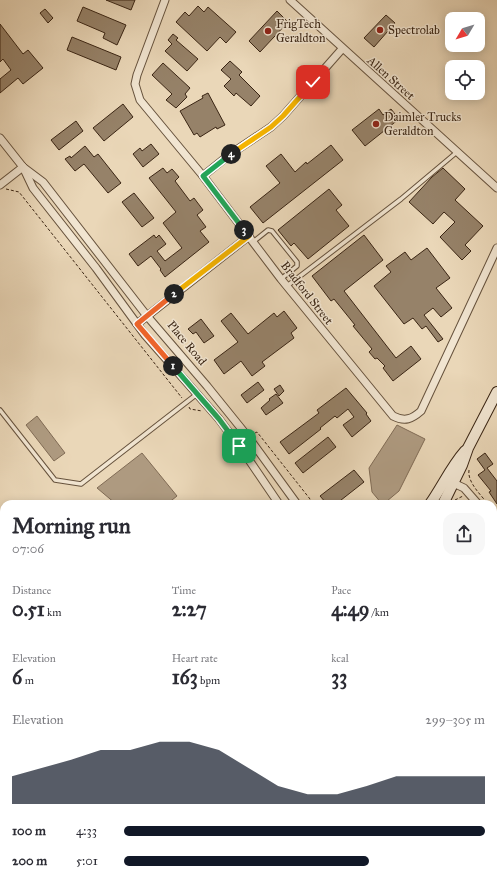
<!DOCTYPE html>
<html lang="en">
<head>
<meta charset="utf-8">
<style>
	:root { --surface:#fff; --page:#f7f7f7; --text:#2b2b33; --muted:#7c7c81; --accent:#111827 }
	body { margin:0; font-family:"IM FELL Great Primer",serif; background:var(--page); color:var(--text); height:100vh; display:flex; flex-direction:column; font-size:15px; white-space:nowrap }
	* { box-sizing:border-box; margin:0 }
	p { font-size:13px; color:var(--muted) }
	.icon { flex:none; width:22px; height:22px; fill:none; stroke:currentColor; stroke-width:2; stroke-linecap:round; stroke-linejoin:round }
	.map { position:relative; flex:1; overflow:hidden }
	.side { position:absolute; left:0px; top:500px; width:497px; height:384px; display:flex; flex-direction:column; background:var(--surface); border-radius:12px 12px 0 0; box-shadow:0 2px 10px #0003 }
	.side>* { flex:none }
	.needle { width:26px; rotate:232deg }
	.tools { position:absolute; left:445px; top:12px; display:grid; gap:8px }
	.tools a { display:grid; place-items:center; width:40px; height:40px; border-radius:8px; background:var(--surface); box-shadow:0 2px 10px #0003; font-size:20px }
	.pin { position:absolute; display:grid; place-items:center; width:34px; height:34px; color:#fff; margin:-17px; border-radius:8px; box-shadow:0 2px 6px #0006 }
	.km { position:absolute; width:20px; height:20px; margin:-10px; border-radius:50%; background:#222; color:#fff; font-size:11px; line-height:20px; text-align:center }
	.round { display:grid; place-items:center; flex:none; width:42px; height:42px; border-radius:12px; background:var(--page) }
	.summary { display:flex; align-items:center; justify-content:space-between; height:68px; padding:0 12px }
	h1 { font-size:22px; font-weight:800; line-height:30px }
	.stats { display:grid; grid-template-columns:repeat(3,1fr); gap:6px; height:68px; padding:4px 12px }
	.stats div { display:grid; align-content:center }
	.stats b { font-size:20px; font-weight:800 }
	.stats small { font-size:11px; font-weight:400 }
	.stats p { font-size:11px }
	.chart { height:112px; padding:8px 12px }
	.chart p { display:flex; justify-content:space-between }
	.chart svg { width:100%; height:72px; margin-top:4px; fill:var(--accent); opacity:.7 }
	ul { padding:0 12px; list-style:none; font-size:13px }
	li { display:grid; grid-template-columns:64px 48px 1fr; align-items:center; height:30px }
	li i { height:10px; border-radius:5px; background:var(--accent) }
	.map>svg:first-child { display:block }
	.water { fill:#ae9a80; stroke:#806b55 }
	.building { fill:#968269; stroke:#3a2514 }
	.lines { fill:none; stroke-linecap:round; stroke-linejoin:round }
	.lane-casing { stroke:#66523d; stroke-width:5.5 }
	.street-casing { stroke:#66523d; stroke-width:9 }
	.secondary-casing { stroke:#3a2514; stroke-width:12 }
	.path { stroke:#3a2514; stroke-width:1; stroke-dasharray:3 2; stroke-linecap:butt }
	.lane { stroke:#f1e5d1; stroke-width:3.5 }
	.street { stroke:#f1e5d1; stroke-width:7 }
	.secondary { stroke:#f1e5d1; stroke-width:10 }
	.split-1-casing { stroke:#fff; stroke-width:8 }
	.split-2-casing { stroke:#fff; stroke-width:8 }
	.split-3-casing { stroke:#fff; stroke-width:8 }
	.split-4-casing { stroke:#fff; stroke-width:8 }
	.split-5-casing { stroke:#fff; stroke-width:8 }
	.split-1 { stroke:#22a559; stroke-width:5 }
	.split-2 { stroke:#f0652b; stroke-width:5 }
	.split-3 { stroke:#f5b400; stroke-width:5 }
	.split-4 { stroke:#22a559; stroke-width:5 }
	.split-5 { stroke:#f5b400; stroke-width:5 }
	.poi-dot { fill:#8f2418; stroke:#f1e5d1; stroke-width:1.5 }
	.labels { text-anchor:middle; dominant-baseline:central; stroke-width:3; stroke-linejoin:round; paint-order:stroke }
	.poi-label { font-size:12px; fill:#3a2514; stroke:#f1e5d1; text-anchor:start }
	.street-label { font-size:12px; fill:#3a2514; stroke:#f1e5d1 }
</style>
</head>
<body>
<div class="map">
<svg width="497" height="884" viewBox="0 0 497 884">
	<rect width="100%" height="100%" fill="#ead7b8"/>
	<filter id="stains"><feTurbulence type="fractalNoise" baseFrequency=".005" numOctaves="4"/><feColorMatrix values="0 0 0 0 .2 0 0 0 0 .09 0 0 0 0 .02 0 0 0 .5 -.17"/></filter>
	<radialGradient id="worn" r=".72"><stop offset=".6" stop-color="#630" stop-opacity="0"/><stop offset="1" stop-color="#630" stop-opacity=".3"/></radialGradient>
	<g class="water">
		<polygon points="37,416 65,453 54,461 26,425"/>
		<polygon points="397,425 425,439 399,491 387,501 385,504 382,504 372,492 369,468"/>
		<polygon points="142,453 177,496 167,504 116,504 97,488"/>
	</g>
	<g class="building">
		<polygon points="106,0 135,0 131,10"/>
		<polygon points="198,6 204,12 208,7 236,32 226,43 220,37 207,51 176,22 185,12 189,16"/>
		<polygon points="83,7 126,25 117,45 103,38 105,33 77,21"/>
		<polygon points="45,9 53,18 48,23 40,13"/>
		<polygon points="277,11 288,22 260,52 249,41"/>
		<polygon points="386,15 395,23 374,47 364,38"/>
		<polygon points="0,24 23,54 28,50 43,68 23,84 18,78 0,93 0,79 11,70 3,59 0,62"/>
		<polygon points="173,34 178,38 176,40 198,59 187,71 165,51 172,44 168,40"/>
		<polygon points="72,37 121,57 116,70 67,50"/>
		<polygon points="230,61 242,72 239,75 260,96 251,106 236,93 234,96 224,86 231,79 221,70"/>
		<polygon points="163,63 190,88 185,94 187,97 176,108 166,100 172,94 152,75"/>
		<polygon points="208,93 225,125 217,129 216,127 200,137 197,133 194,135 180,111 203,98 202,96"/>
		<polygon points="123,104 133,117 104,141 93,128"/>
		<polygon points="379,109 383,115 391,109 399,119 365,146 352,130"/>
		<polygon points="76,121 83,131 59,150 51,140"/>
		<polygon points="151,144 159,154 143,167 133,154 140,148 142,151"/>
		<polygon points="331,145 343,160 263,223 250,207 280,183 266,166 281,154 295,172 306,162 307,164"/>
		<polygon points="85,146 94,157 98,154 121,183 108,193 84,164 75,171 65,159 70,156 71,158"/>
		<polygon points="163,168 167,173 172,169 179,177 175,181 190,201 194,198 203,210 197,215 206,227 200,231 209,242 165,277 160,270 161,269 151,256 138,266 129,254 154,235 156,238 159,235 166,244 157,251 165,261 182,248 163,223 176,212 149,178"/>
		<polygon points="443,168 465,189 455,200 483,226 465,245 471,251 462,260 440,237 455,222 444,212 433,224 409,202 432,177"/>
		<polygon points="329,189 342,205 336,210 349,226 308,259 294,243 291,246 278,230"/>
		<polygon points="134,193 154,218 142,227 122,202"/>
		<polygon points="364,235 383,260 344,291 396,358 411,346 421,359 393,381 383,368 385,366 377,358 375,359 369,352 372,349 353,326 355,325 334,299 331,301 312,276"/>
		<polygon points="427,248 450,278 436,288 452,308 441,317 433,308 424,315 443,339 438,342 426,326 422,329 413,318 404,324 374,286 391,272 386,266 405,252 411,260"/>
		<polygon points="284,311 297,328 291,333 294,338 262,362 265,366 252,376 241,361 224,374 214,360 238,342 221,321 231,313 248,334 274,313 277,317"/>
		<polygon points="201,319 214,336 204,343 196,332 193,334 188,329"/>
		<polygon points="258,382 264,390 247,403 241,395"/>
		<polygon points="280,385 284,391 279,396 274,389"/>
		<polygon points="346,388 367,413 366,414 371,421 352,437 343,425 354,417 348,409 337,418 335,416 320,428 321,429 289,454 280,442 319,413 317,410"/>
		<polygon points="276,394 283,403 266,415 261,408 270,400 269,399"/>
		<polygon points="328,437 336,447 303,473 295,463"/>
		<polygon points="485,453 493,464 487,468 497,481 497,504 489,492 491,491 478,475 485,470 477,459"/>
		<polygon points="354,470 364,482 336,504 327,504 320,496"/>
	</g>
	<g class="lines">
		<g class="lane-casing">
			<g id="lane">
				<polyline points="253,242 268,230 272,231 297,262 297,266 281,279"/>
				<polyline points="287,286 401,199 457,152"/>
				<polyline points="0,410 55,480 81,484 197,394"/>
			</g>
		</g>
		<g class="street-casing">
			<g id="street">
				<path d="M165,0L137,75L135,84L140,100L203,176L281,279L393,416C405,422 412,419 421,411L497,248"/>
				<polyline points="290,0 497,188"/>
				<polyline points="0,138 23,167 43,182 147,316 207,386 249,438 297,504"/>
				<polyline points="23,167 33,188 96,268 145,335 219,419 247,457 279,504"/>
				<polyline points="203,176 229,155 271,127 283,116 342,49"/>
				<polyline points="0,185 23,167"/>
				<polyline points="137,324 249,236"/>
				<polyline points="449,481 464,488 478,504"/>
				<polyline points="493,524 497,529"/>
				<polyline points="0,581 4,583"/>
			</g>
		</g>
		<g class="secondary-casing">
			<g id="secondary">
				<path d="M430,504C442,487 451,467 465,451"/>
				<polyline points="443,504 462,465 468,448 497,392"/>
				<polyline points="493,765 497,770"/>
				<polyline points="493,794 497,799"/>
				<polyline points="116,884 118,880"/>
			</g>
		</g>
		<g class="path">
			<polyline points="6,189 19,192 182,398"/>
			<polyline points="189,407 190,409 202,411"/>
			<polyline points="255,433 257,432 310,499 310,504"/>
			<path d="M469,470C467,482 481,495 488,504"/>
			<polyline points="455,500 463,496"/>
			<polyline points="493,511 497,516"/>
		</g>
		<use href="#lane" class="lane"/>
		<use href="#street" class="street"/>
		<use href="#secondary" class="secondary"/>
	</g>
	<g class="lines">
		<g class="split-1-casing">
			<polyline id="split-1" points="173,366 219,419 239,446"/>
		</g>
		<g class="split-2-casing">
			<polyline id="split-2" points="173,366 137,324 174,294"/>
		</g>
		<g class="split-3-casing">
			<polyline id="split-3" points="174,294 249,236 244,230"/>
		</g>
		<g class="split-4-casing">
			<polyline id="split-4" points="231,154 203,176 244,230"/>
		</g>
		<g class="split-5-casing">
			<polyline id="split-5" points="231,154 271,127 283,116 313,82"/>
		</g>
		<use href="#split-1" class="split-1"/>
		<use href="#split-2" class="split-2"/>
		<use href="#split-3" class="split-3"/>
		<use href="#split-4" class="split-4"/>
		<use href="#split-5" class="split-5"/>
	</g>
	<g class="poi-dot">
		<circle cx="380" cy="30" r="4"/>
		<circle cx="268" cy="31" r="4"/>
		<circle cx="376" cy="124" r="4"/>
	</g>
	<g class="labels">
		<g class="poi-label">
			<text x="276" y="24">FrigTech<tspan x="276" dy="14">Geraldton</tspan></text>
			<text x="388" y="30">Spectrolab</text>
			<text x="384" y="117">Daimler Trucks<tspan x="384" dy="14">Geraldton</tspan></text>
		</g>
		<g class="street-label">
			<text transform="translate(391 78) rotate(42)">Allen Street</text>
			<text transform="translate(307 293) rotate(52)">Bradford Street</text>
			<text transform="translate(187 343) rotate(50)">Place Road</text>
		</g>
	</g>
	<rect width="100%" height="100%" filter="url(#stains)"/>
	<rect width="100%" height="100%" fill="url(#worn)"/>
</svg>
<div class="tools">
<a><svg class="needle" viewBox="-14 -14 28 28"><path d="M0-13l5 13h-10z" fill="#e53935"/><path d="M0 13l5-13h-10z" fill="#7c7c81"/></svg></a>
<a><svg class="icon" aria-label="locate" viewBox="0 0 24 24"><circle cx="12" cy="12" r="6"/><path d="M12 2v4M12 18v4M2 12h4M18 12h4"/></svg></a>
</div>
<div class="pin" style="left:239px;top:446px;background:#1e9e55"><svg class="icon" aria-label="arrive" viewBox="0 0 24 24"><path d="M6 21V4h12l-3 4 3 4H6"/></svg></div>
<div class="pin" style="left:313px;top:82px;background:#d93025"><svg class="icon" aria-label="check" viewBox="0 0 24 24"><path d="M5 12l5 5 9-10"/></svg></div>
<b class="km" style="left:173px;top:366px">1</b>
<b class="km" style="left:174px;top:294px">2</b>
<b class="km" style="left:244px;top:230px">3</b>
<b class="km" style="left:231px;top:154px">4</b>
<section class="side">
<div class="summary"><div><h1>Morning run</h1><p>07:06</p></div><a class="round"><svg class="icon" aria-label="share" viewBox="0 0 24 24"><path d="M12 15V3M7 8l5-5 5 5M5 13v7h14v-7"/></svg></a></div>
<div class="stats">
<div><p>Distance</p><b>0.51<small> km</small></b></div>
<div><p>Time</p><b>2:27</b></div>
<div><p>Pace</p><b>4:49<small> /km</small></b></div>
</div>
<div class="stats">
<div><p>Elevation</p><b>6<small> m</small></b></div>
<div><p>Heart rate</p><b>163<small> bpm</small></b></div>
<div><p>kcal</p><b>33</b></div>
</div>
<div class="chart"><p><span>Elevation</span>299–305 m</p>
<svg viewBox="0 0 160 44" preserveAspectRatio="none"><path d="M0 44V27L10 22L20 17L30 11L40 11L50 6L60 6L70 11L80 22L90 33L100 38L110 38L120 33L130 27L140 27L150 27L160 27V44z"/></svg>
</div>
<ul>
<li><b>100 m</b>4:33<i style="width:100%"></i></li>
<li><b>200 m</b>5:01<i style="width:68%"></i></li>
</ul>
</section>
</div>
</body>
</html>
